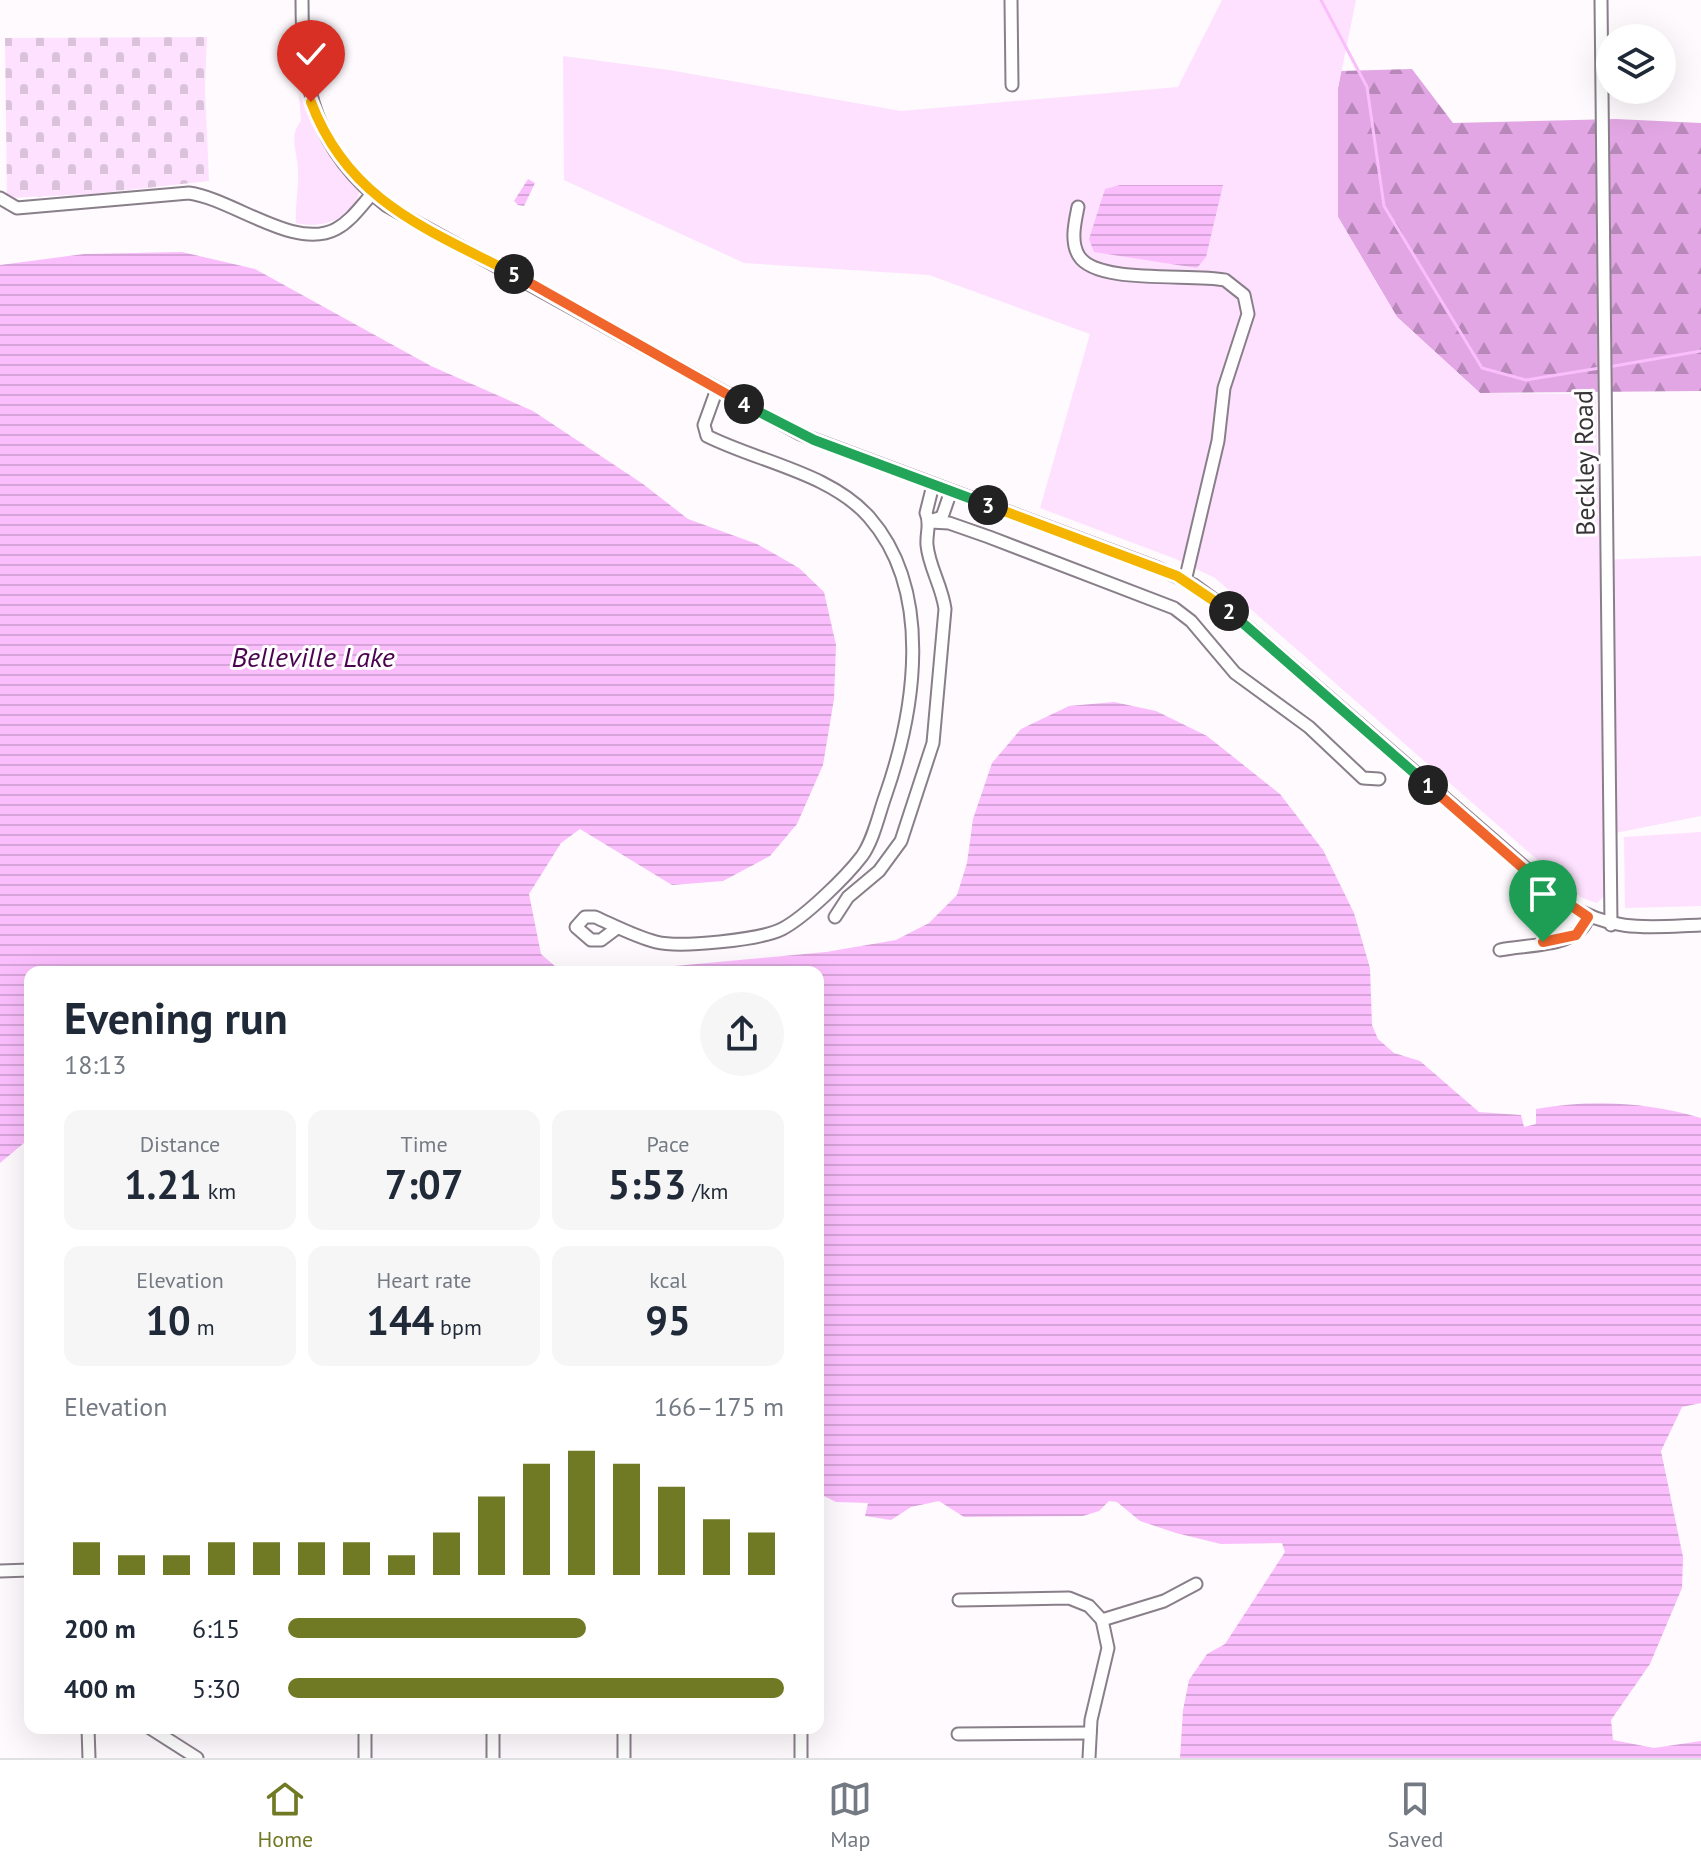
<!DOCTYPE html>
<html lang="en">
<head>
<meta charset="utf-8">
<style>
	:root { --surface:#fff; --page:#f6f6f7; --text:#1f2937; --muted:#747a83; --line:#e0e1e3; --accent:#707924 }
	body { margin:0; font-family:"PT Sans",sans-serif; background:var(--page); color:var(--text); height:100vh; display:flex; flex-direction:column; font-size:30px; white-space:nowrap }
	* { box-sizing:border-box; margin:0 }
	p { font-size:26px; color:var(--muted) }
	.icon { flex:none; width:44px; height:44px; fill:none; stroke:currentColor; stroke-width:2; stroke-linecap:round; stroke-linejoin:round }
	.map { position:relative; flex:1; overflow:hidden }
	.drawer { position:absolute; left:24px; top:966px; width:800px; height:768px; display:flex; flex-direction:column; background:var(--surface); border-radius:16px; box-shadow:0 8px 32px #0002 }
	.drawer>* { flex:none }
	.controls { position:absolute; left:1596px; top:24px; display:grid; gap:16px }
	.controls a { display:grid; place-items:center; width:80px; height:80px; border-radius:50%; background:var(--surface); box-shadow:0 8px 32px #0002; font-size:40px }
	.pin { position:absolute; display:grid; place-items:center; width:68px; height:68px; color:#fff; margin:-82px -34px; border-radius:50% 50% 50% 0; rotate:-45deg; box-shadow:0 0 8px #0007 }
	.pin .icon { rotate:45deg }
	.km { position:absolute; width:40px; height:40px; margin:-20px; border-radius:50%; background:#222; color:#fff; font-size:22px; line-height:40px; text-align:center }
	.round { display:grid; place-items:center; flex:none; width:84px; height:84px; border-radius:42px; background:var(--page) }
	.headline { display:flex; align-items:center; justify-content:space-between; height:136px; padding:0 40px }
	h1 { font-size:44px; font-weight:700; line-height:60px }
	.stats { display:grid; grid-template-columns:repeat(3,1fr); gap:12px; height:136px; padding:8px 40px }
	.stats div { display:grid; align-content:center; border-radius:16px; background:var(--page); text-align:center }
	.stats b { font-size:40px; font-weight:700 }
	.stats small { font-size:22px; font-weight:400 }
	.stats p { font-size:22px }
	.chart { height:224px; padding:16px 40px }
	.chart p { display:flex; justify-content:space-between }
	.chart svg { width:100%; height:144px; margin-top:8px; stroke:var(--accent); stroke-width:6 }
	ul { padding:0 40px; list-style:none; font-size:26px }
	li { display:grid; grid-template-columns:128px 96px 1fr; align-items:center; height:60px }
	li i { height:20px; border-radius:10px; background:var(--accent) }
	.tab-bar { display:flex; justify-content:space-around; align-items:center; height:112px; border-top:2px solid var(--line); background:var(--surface); font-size:22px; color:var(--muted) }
	.tab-bar a { display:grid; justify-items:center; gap:4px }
	.tab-bar .on { color:var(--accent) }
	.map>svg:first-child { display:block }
	.forest { fill:url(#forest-firs) }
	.cemetery { fill:url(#cemetery-stones) }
	.park { fill:#fee1fe }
	.water { fill:url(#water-rules) }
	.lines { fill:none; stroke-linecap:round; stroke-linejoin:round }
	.stream { stroke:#fabefc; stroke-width:3 }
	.minor-casing { stroke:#897f89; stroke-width:15 }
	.minor { stroke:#fff; stroke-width:11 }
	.split-1-casing { stroke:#fff; stroke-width:16 }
	.split-2-casing { stroke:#fff; stroke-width:16 }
	.split-3-casing { stroke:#fff; stroke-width:16 }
	.split-4-casing { stroke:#fff; stroke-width:16 }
	.split-5-casing { stroke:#fff; stroke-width:16 }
	.split-6-casing { stroke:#fff; stroke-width:16 }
	.split-1 { stroke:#f0652b; stroke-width:10 }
	.split-2 { stroke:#22a559; stroke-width:10 }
	.split-3 { stroke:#f5b400; stroke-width:10 }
	.split-4 { stroke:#22a559; stroke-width:10 }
	.split-5 { stroke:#f0652b; stroke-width:10 }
	.split-6 { stroke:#f5b400; stroke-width:10 }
	.labels { text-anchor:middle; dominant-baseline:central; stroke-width:6; stroke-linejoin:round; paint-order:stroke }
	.street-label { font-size:26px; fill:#373337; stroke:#fff }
	.water-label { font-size:28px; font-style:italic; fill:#4b0350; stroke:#fff }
</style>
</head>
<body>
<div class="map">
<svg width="1701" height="1758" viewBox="0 0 1701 1758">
	<defs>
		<pattern id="forest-firs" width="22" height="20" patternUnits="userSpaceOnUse" patternTransform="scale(2)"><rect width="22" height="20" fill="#e1a6e3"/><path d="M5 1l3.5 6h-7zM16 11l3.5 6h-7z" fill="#b788b9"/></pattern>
		<pattern id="cemetery-stones" width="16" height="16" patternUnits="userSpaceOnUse" patternTransform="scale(2)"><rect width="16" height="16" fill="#fee1fe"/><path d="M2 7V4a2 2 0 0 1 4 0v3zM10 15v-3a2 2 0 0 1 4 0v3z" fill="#dac2da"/></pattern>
		<pattern id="water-rules" width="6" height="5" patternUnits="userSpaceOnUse" patternTransform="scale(2)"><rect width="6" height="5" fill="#fabefc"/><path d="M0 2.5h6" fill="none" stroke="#d7a4d9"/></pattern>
	</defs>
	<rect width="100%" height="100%" fill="#fefafe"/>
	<polygon class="forest" points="1412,69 1453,123 1616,119 1701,123 1701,391 1480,393 1397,317 1338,217 1338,88 1341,71"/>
	<polygon class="cemetery" points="207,37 205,89 209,181 92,194 7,198 5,38"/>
	<g class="park">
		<polygon points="1222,0 1356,0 1338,88 1338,217 1397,317 1480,393 1596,394 1600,560 1701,556 1701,816 1605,835 1604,896 1597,903 1580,897 1215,578 1176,559 1040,508 1090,334 929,275 744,263 564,180 563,56 669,70 901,111 1178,87"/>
		<path d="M299,94L324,144L359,192C353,220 320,229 296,223C295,206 299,188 298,171C298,153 288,136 301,121Z"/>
		<polygon points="1701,832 1701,906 1625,908 1624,837"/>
	</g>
	<g class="water">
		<polygon points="528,179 535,183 524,206 518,205 514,201"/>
		<polygon points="1120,185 1223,185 1206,257 1197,268 1094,252 1089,239 1105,189"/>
		<path d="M182,252L255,269L431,366L533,411L643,484L688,519L757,544L799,568L824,592L836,645L834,699L823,765L797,824L770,856L723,881L672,885L580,829L561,843L529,894L541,954L556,967L642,969L826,952L896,940L929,923L957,895L967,863L973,819L992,763L1021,729L1069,706L1114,702L1156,711L1207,736L1280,794L1323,850L1354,913L1370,968L1372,1025L1378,1039L1394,1053L1420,1061L1479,1112L1521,1115L1524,1127L1536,1124V1109C1591,1099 1647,1102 1701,1118V1403L1682,1407L1661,1451L1683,1557L1682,1588L1650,1664L1611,1720L1613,1740L1654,1748L1701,1741V1758H1180L1183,1710L1189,1680L1207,1654L1225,1644L1285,1552L1282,1543L1221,1544L1176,1533L1140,1521L1117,1502L1109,1501L1099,1511L1083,1516L964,1517L939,1501L911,1507L891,1520L865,1516L868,1503L836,1502L818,1493V972H30V1138L0,1163V265L84,254Z"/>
	</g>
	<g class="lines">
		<g class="stream">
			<polyline points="1321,0 1367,87 1384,206 1482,368 1526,380 1600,368"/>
			<polyline points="1608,367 1701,351"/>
		</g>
		<g class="minor-casing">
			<g id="minor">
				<path d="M302,0C302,87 314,150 387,206L800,434L1158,568L1194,585L1227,609L1567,904C1614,933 1649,927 1701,925"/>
				<polyline points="1011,0 1012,85"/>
				<polyline points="1601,0 1611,925"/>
				<path d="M0,198L17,208L189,193C233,199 295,251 336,229C351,221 361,206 372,194"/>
				<path d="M1078,207C1075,222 1070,242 1079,256C1097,285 1192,273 1225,280L1244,295L1248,314L1224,388L1218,441L1185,581"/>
				<polyline points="930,521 942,517 951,491"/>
				<polyline points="930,522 949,523 989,537 1174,608 1191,621 1235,673 1309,727 1363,778 1379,779"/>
				<path d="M835,917L848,897L879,871L901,841L933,743L945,609C942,586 929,567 927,545C926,533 931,524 926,513L933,485"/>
				<path d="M617,928L601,940H591L576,927L585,917H595C615,926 636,937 656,942C680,948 760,940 782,929C805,917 846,877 862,856C874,839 879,813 886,794C915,710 934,591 869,517C830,473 759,462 707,436L704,425L717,389"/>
				<path d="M1500,950C1526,944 1580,948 1588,917"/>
				<polyline points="0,1571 30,1570"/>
				<polyline points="959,1600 1069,1598 1089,1606 1102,1620 1164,1601 1196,1584"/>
				<polyline points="88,1728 89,1758"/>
				<polyline points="150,1728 197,1758"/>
				<polyline points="365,1728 365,1758"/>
				<polyline points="493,1728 493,1758"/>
				<polyline points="624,1728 624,1758"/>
				<polyline points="801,1728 801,1758"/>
				<polyline points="958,1734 1090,1733"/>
				<polyline points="1089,1758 1091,1720 1108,1648 1102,1620"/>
			</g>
		</g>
		<use href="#minor" class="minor"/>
	</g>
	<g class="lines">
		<g class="split-1-casing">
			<polyline id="split-1" points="1428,785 1548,890 1588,917 1576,935 1543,942"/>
		</g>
		<g class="split-2-casing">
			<polyline id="split-2" points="1229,611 1428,785"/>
		</g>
		<g class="split-3-casing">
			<polyline id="split-3" points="988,505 1177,576 1229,611"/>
		</g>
		<g class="split-4-casing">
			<polyline id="split-4" points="744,404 814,440 988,505"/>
		</g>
		<g class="split-5-casing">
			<polyline id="split-5" points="514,274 744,404"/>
		</g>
		<g class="split-6-casing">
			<path id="split-6" d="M311,102C348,201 427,229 514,274"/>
		</g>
		<use href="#split-1" class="split-1"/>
		<use href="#split-2" class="split-2"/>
		<use href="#split-3" class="split-3"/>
		<use href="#split-4" class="split-4"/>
		<use href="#split-5" class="split-5"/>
		<use href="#split-6" class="split-6"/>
	</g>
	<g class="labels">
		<g class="street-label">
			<text transform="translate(1584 463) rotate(-91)">Beckley Road</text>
		</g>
		<g class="water-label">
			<text x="313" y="656">Belleville Lake</text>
		</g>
	</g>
</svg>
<div class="controls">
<a><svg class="icon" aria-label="layers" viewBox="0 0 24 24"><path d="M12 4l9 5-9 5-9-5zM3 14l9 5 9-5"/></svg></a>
</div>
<div class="pin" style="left:1543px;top:942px;background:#1e9e55"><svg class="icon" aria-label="arrive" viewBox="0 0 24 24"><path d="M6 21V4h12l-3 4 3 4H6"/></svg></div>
<div class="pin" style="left:311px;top:102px;background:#d93025"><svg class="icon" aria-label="check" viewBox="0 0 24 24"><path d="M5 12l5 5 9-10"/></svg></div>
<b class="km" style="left:1428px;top:785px">1</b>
<b class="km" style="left:1229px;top:611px">2</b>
<b class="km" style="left:988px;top:505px">3</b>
<b class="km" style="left:744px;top:404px">4</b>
<b class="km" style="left:514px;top:274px">5</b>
<section class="drawer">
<div class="headline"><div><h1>Evening run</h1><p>18:13</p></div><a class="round"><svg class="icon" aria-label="share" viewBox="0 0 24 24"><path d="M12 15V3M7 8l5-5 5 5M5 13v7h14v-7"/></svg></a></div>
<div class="stats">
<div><p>Distance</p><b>1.21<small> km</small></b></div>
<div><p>Time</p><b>7:07</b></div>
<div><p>Pace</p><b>5:53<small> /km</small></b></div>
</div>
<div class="stats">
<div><p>Elevation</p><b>10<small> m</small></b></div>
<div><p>Heart rate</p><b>144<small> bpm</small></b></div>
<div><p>kcal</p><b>95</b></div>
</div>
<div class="chart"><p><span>Elevation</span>166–175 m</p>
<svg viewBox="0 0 160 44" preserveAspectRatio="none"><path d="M5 44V34M15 44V38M25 44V38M35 44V34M45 44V34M55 44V34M65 44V34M75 44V38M85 44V31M95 44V20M105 44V10M115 44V6M125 44V10M135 44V17M145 44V27M155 44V31"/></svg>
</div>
<ul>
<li><b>200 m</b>6:15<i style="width:60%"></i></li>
<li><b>400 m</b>5:30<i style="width:100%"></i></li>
</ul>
</section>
</div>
<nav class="tab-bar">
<a class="on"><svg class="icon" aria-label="home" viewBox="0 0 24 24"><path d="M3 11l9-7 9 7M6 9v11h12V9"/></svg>Home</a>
<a><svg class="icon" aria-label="map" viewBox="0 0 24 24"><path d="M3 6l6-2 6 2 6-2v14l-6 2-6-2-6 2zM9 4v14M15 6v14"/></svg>Map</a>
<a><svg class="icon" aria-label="saved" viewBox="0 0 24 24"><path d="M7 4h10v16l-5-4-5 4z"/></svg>Saved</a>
</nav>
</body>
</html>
